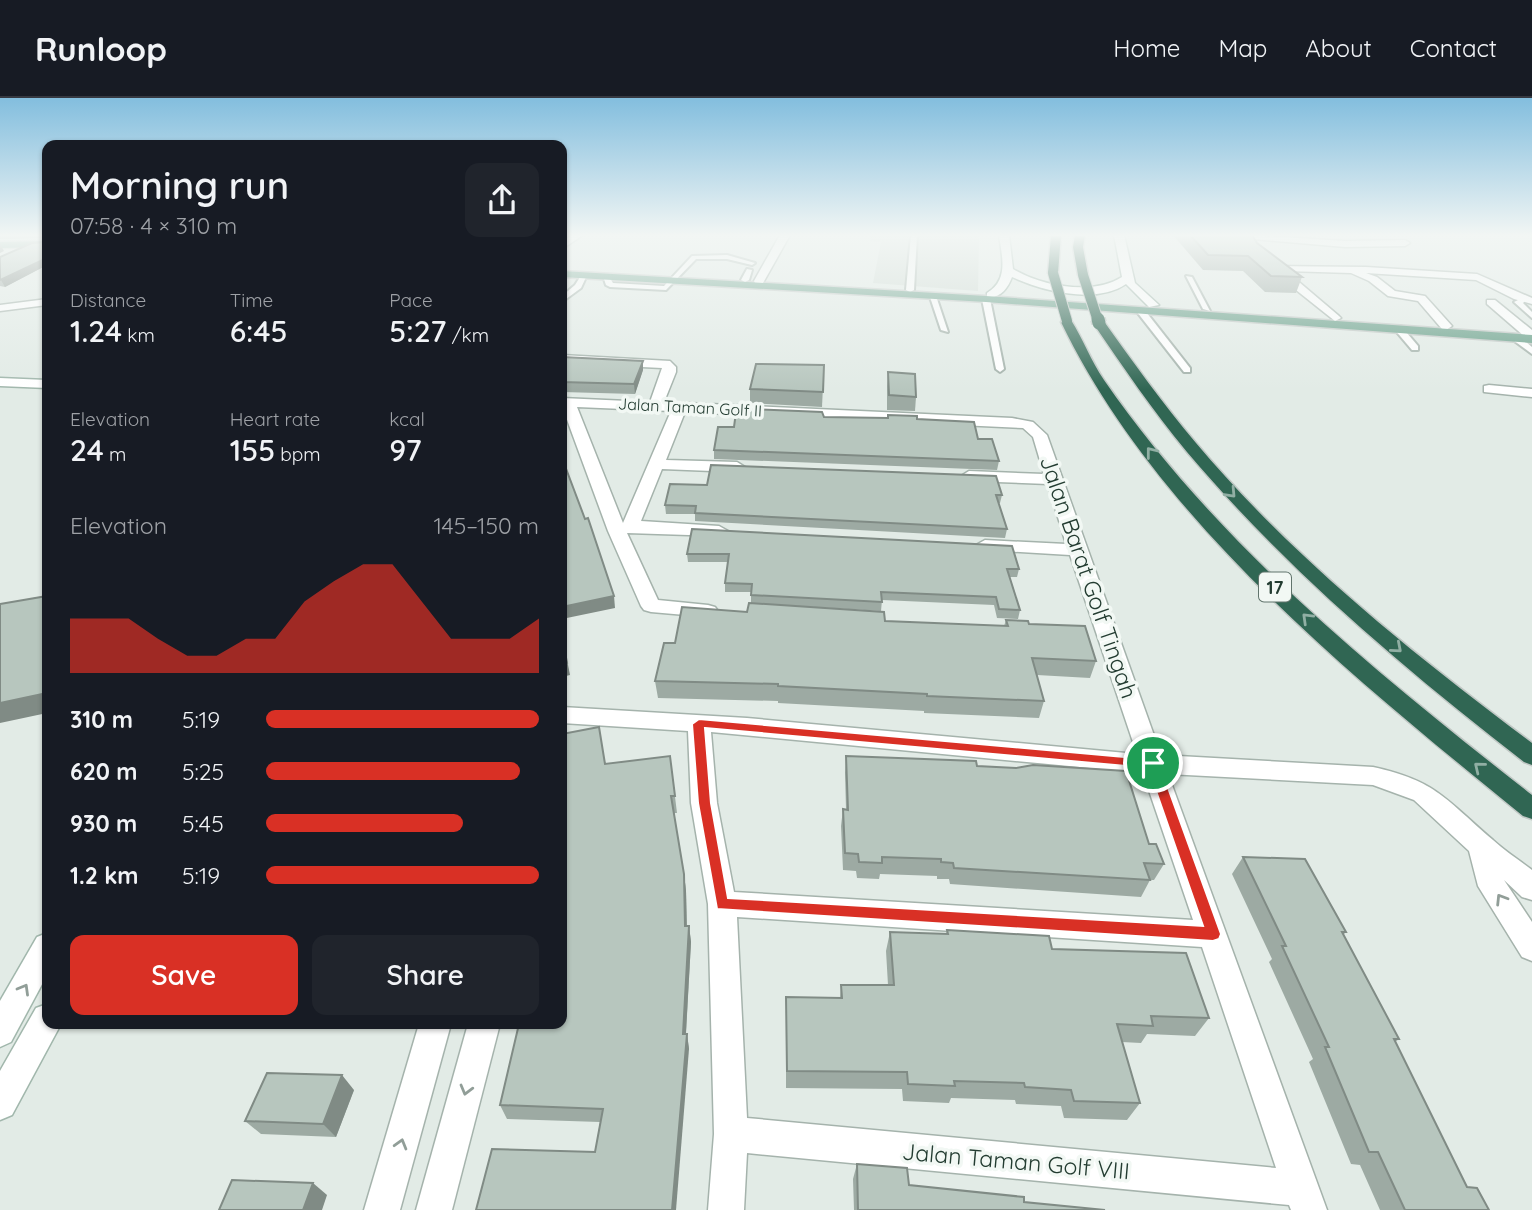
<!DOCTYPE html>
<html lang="en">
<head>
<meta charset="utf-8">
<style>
	:root { --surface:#171b24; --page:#20242c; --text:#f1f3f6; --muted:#9ea1a6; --line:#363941; --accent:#d93025 }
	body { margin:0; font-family:Quicksand,sans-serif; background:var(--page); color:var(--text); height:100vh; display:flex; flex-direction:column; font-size:26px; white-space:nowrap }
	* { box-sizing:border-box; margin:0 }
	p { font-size:23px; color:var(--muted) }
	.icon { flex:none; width:38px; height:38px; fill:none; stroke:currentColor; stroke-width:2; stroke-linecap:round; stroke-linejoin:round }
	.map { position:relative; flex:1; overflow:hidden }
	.drawer { position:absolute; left:42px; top:42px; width:525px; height:889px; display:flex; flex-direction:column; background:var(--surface); border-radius:14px; box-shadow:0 2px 5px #0004 }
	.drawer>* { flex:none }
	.pin { position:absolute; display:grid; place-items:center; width:60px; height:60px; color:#fff; margin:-30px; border:4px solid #fff; border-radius:50%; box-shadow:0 2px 7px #0007 }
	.round { display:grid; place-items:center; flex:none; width:74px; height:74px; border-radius:14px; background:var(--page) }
	.headline { display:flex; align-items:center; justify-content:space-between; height:119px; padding:0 28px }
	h1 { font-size:38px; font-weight:600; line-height:52px }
	.stats { display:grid; grid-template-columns:repeat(3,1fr); gap:10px; height:119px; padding:7px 28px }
	.stats div { display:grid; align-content:center }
	.stats b { font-size:30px; font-weight:600 }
	.stats small { font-size:19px; font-weight:400 }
	.stats p { font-size:19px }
	.chart { height:196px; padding:14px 28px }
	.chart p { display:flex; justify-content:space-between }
	.chart svg { width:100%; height:126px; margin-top:7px; fill:var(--accent); opacity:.7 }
	.primary-button { display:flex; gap:14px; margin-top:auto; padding:14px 28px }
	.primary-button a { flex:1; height:80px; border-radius:14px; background:var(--accent); color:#fff; font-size:28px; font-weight:600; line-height:80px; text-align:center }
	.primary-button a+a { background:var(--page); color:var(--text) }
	ul { padding:0 28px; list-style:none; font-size:23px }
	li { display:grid; grid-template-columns:112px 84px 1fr; align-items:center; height:52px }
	li i { height:18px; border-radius:9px; background:var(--accent) }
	header { display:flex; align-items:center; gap:42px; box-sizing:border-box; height:98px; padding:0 35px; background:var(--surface); border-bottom:2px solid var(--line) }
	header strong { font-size:33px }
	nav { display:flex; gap:38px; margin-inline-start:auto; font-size:24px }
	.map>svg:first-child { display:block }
	.built { fill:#d0dbd4 }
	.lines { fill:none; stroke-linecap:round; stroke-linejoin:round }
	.lane-casing { stroke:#a5b3ac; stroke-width:4 }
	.street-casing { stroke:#a5b3ac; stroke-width:3 }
	.secondary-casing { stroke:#a1b7ac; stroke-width:3 }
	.primary-casing { stroke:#c1c8c5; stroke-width:3 }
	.highway-casing { stroke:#c1c8c5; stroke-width:3 }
	.lane { fill:#fff; fill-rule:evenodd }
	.street { fill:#fff; fill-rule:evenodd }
	.secondary { fill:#fff; fill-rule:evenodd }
	.primary { fill:#689f89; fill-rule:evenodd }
	.highway { fill:#306653; fill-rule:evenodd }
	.highway-bridge-far1-casing { stroke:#c1c8c5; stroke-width:12; stroke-linecap:butt }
	.highway-bridge-casing { stroke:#c1c8c5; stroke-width:16; stroke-linecap:butt }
	.highway-bridge-far1 { stroke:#306653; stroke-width:10 }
	.highway-bridge { stroke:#306653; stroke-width:13 }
	.wall { fill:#9daaa3 }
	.shaded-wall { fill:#808b85 }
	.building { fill:#b7c6be; stroke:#808b85; stroke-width:2 }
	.oneway { stroke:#91afa4 }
	.oneway2 { stroke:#919e98 }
	.route { fill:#d93025; stroke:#fff; stroke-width:2; fill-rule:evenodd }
	.labels { text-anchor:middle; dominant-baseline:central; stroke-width:7; stroke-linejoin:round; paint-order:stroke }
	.far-street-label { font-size:16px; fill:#233c31; stroke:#f2f8f4 }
	.shield { fill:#f2f8f4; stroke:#61746c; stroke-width:2 }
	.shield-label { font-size:18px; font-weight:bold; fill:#233c31 }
	.near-street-label { font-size:23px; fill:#233c31; stroke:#f2f8f4 }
</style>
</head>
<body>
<header>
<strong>Runloop</strong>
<nav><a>Home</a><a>Map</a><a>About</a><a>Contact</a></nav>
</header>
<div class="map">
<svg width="1532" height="1112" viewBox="0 0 1532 1112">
	<rect width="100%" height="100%" fill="#e2ebe6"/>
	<polygon class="built" points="872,137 979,137 978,193 873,185 881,144 870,143"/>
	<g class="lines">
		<g class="lane-casing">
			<g id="lane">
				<polygon points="911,137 917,137 914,192 910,194 906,192"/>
				<polygon points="727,157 755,165 752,167 727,161 696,161 666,192 610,189 606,187 603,178 608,177 613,185 664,188 692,158"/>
				<polygon points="747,171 752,172 749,182 745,184 741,182"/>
				<polygon points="582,176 587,177 581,190 562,204 562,198 575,187"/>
				<polygon points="1186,178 1192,179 1210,213 1203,211"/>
				<polygon points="929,196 936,198 948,234 941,232"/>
				<polygon points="986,199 990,201 1004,271 1000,274 996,271 982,201"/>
				<polygon points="1522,200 1526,202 1523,205 1532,214 1532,220 1514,204"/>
				<polygon points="1137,210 1143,210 1190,270 1190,274 1184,274 1137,214"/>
				<polygon points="1395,228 1401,228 1418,248 1418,252 1412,252 1395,232"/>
				<polygon points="1513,238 1519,238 1532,249 1532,256 1513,242"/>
			</g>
		</g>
		<g class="street-casing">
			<g id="street">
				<polygon points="572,137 583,137 562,151 562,144"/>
				<polygon points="780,137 790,137 763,185 755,185 754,183"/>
				<polygon points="1249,137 1345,143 1405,142 1410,145 1405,148 1345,149 1253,141"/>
				<polygon points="1271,168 1366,169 1477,176 1532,200 1532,206 1514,201 1476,182 1366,175 1377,179 1395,193 1425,198 1452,228 1446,232 1442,231 1418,203 1388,198 1369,183 1351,175 1286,173 1339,218 1341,220 1335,223 1271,172"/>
				<polygon points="47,201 47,207 0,213 0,207"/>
				<polygon points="1487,202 1495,202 1532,232 1532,238 1524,238 1487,206"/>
				<path d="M562,257L670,263L676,269V274L664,304L1012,320L1033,324L1047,337L1161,657L1373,669C1437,683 1446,702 1493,742C1505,753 1519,762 1532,772V802L1522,799L1504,782L1532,824V863L1522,859L1478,788L1469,753L1414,702L1373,687L1168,676L1327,1112H1291L1289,1107L747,1055L744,1112H708L714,1036L708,806L691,705L688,633L562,625V609L747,620L1137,656L1070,457L985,452L976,447L985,442L1066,446L1048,386L969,383L961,378L969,373L1044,376L1033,339L1023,330L685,314L666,362L737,364L745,369L737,374L662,371L641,423L719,428L728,433L719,438L627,435L658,502L708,507L715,509L718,513L715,517L708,519L651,514L644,512L641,508L608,433L562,308V300L650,304L662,270L562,265ZM577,309L671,313L623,425ZM711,634L1143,675L1193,822L734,794L717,705ZM737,819L1202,849L1276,1070L747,1020Z"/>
				<polygon points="1489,287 1532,291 1532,299 1484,294 1484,288"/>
				<polygon points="419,926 451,926 400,1112 364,1112"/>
				<polygon points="468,926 500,926 452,1112 416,1112"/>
			</g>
		</g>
		<g class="secondary-casing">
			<g id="secondary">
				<path d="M999,137H1009L1013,171C1042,188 1092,198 1122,179L1114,137H1124L1135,185L1159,207L1149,209L1126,186C1095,207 1043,193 1012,179C1008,190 1000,201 987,199V195C1009,182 1002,159 999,137Z"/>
				<polygon points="0,280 47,282 47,290 0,288"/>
				<polygon points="47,835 47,877 11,944 0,949 0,903 37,839"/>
				<polygon points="47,906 47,926 61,926 12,1017 0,1022 0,973 36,910"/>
			</g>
		</g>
		<g class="primary-casing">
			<g id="primary">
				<polygon points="47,143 47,149 0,150 0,144"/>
				<polygon points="562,173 986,198 1532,237 1532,245 986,204 562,179"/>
			</g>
		</g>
		<g class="highway-casing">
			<g id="highway">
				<polygon points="1051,137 1061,137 1058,175 1053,178 1048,175"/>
				<polygon points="1075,137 1085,137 1083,149 1088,177 1083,180 1078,177 1073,149"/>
				<path d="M1063,222H1071C1083,241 1091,263 1104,282C1218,447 1375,574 1532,697V721L1523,718C1355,581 1157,423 1061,224Z"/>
				<path d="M1095,222H1103C1133,264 1163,306 1196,345C1293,460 1412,555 1532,645V667L1524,664C1403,570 1286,471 1187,354C1153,313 1123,269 1093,225Z"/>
			</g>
		</g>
		<use href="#lane" class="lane"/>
		<use href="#street" class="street"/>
		<use href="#secondary" class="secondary"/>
		<use href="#primary" class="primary"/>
		<use href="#highway" class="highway"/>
		<g class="highway-bridge-far1-casing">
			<g id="highway-bridge-far1">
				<polyline points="1053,175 1067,223"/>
				<polyline points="1083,177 1098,223"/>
			</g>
		</g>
		<g class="highway-bridge-casing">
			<polyline id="highway-bridge" points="1098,221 1099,225"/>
		</g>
		<use href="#highway-bridge-far1" class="highway-bridge-far1"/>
		<use href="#highway-bridge" class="highway-bridge"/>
	</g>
	<g class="wall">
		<polygon points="0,137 47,137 47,167 5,189 0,188 0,159 45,144 46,140 0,141"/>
		<polygon points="1173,137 1252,137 1257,145 1302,179 1296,195 1265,194 1243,173 1203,172"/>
		<polygon points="562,259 643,263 643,272 635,296 562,294"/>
		<polygon points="824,267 822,309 750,305 750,291"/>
		<polygon points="888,274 916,299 915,313 887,312 887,288"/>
		<polygon points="824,319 917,321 978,341 999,363 997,372 714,361 714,352"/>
		<polygon points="1002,397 1000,405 999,405 1007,431 1005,440 695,423 695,416 666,416 665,407"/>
		<polygon points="692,431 1019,471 1017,479 1010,479 1020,512 1018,521 997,520 994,507 882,502 881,513 751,505 751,494 725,494 725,485 728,464 688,464 687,456"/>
		<polygon points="1006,522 1029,526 1096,563 1090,580 1037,577 1044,603 1039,620 924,615 924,613 778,605 778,603 658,600 655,583 675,545 885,523 1004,528"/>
		<polygon points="599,629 605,666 670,658 677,715 673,715 684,776 686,793 687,828 689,828 691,844 686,936 687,936 689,951 595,1054 600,1024 507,1021 500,1007"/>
		<polygon points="846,658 977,668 1149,746 1164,766 1154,782 1150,782 1141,799 950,786 949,781 937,781 937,778 880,776 879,781 857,780 856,773 843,772 841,728 843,711 846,711 845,675"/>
		<polygon points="1243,759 1346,834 1343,837 1399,941 1395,944 1467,1089 1489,1112 1380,1112 1360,1067 1351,1066 1309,964 1313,961 1269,864 1272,861 1232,776"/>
		<polygon points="947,832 1052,851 1209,920 1195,938 1147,936 1141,945 1122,944 1140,1005 1127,1022 1064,1020 1061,1008 1016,1006 1015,1002 951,1000 949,1005 903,1003 902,991 786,990 786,899 840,900 841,887 888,887 886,853 890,834 946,836"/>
		<polygon points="354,992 336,1039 261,1036 245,1023"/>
		<polygon points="857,1066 909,1087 1024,1104 1105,1112 854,1112 853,1081"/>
	</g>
	<g class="shaded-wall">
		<polygon points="0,146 4,153 0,155"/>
		<polygon points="46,159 47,162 47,167 5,189 1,182"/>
		<polygon points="643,263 643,272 635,296 634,286"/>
		<polygon points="614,498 615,510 562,521 562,509"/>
		<polygon points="562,537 570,577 562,579"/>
		<polygon points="47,595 47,615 0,625 0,605"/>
		<polygon points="684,776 686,793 687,844 685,828"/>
		<polygon points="689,828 691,844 685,951 683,936"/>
		<polygon points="687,936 689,951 676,1112 672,1112"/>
		<polygon points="342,977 354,992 336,1039 323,1026"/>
		<polygon points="313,1085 327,1097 322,1112 303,1112"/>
	</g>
	<g class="building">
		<polygon points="46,137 47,137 47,160 0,182 0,159 32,145 45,144"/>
		<polygon points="1190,137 1252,137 1257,145 1302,179 1271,178 1248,158 1208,157"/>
		<polygon points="562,259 643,263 634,286 562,284"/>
		<polygon points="756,266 824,267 823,294 750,291"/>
		<polygon points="888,274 915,276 916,299 889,297"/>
		<polygon points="747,311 822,314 824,319 888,320 888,317 917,318 917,321 974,324 978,341 992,341 999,363 714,352 718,329 734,329 736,314 746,315"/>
		<polygon points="562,360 585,421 588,420 614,498 562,509"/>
		<polygon points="711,367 996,378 1002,397 996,397 1007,431 695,415 696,408 665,407 670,386 707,387"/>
		<polygon points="692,431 1012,448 1019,471 1007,471 1020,512 999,511 996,499 881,494 882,504 751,497 752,486 725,485 729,456 687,456"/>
		<polygon points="47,498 47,595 0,605 0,506"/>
		<polygon points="749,505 884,514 885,523 1008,528 1006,522 1028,523 1029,526 1085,528 1096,563 1032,560 1044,603 927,598 927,596 778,588 778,586 655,583 664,545 675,545 682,509 747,514"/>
		<polygon points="562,538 567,565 562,566"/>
		<polygon points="599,629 605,666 670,658 675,698 671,698 684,776 685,828 689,828 683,936 687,936 672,1112 476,1112 492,1051 595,1054 603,1011 500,1007 519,926 562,926 562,636"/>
		<polygon points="846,658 976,663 977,668 1016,670 1033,667 1126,673 1149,746 1156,746 1164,766 1144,765 1150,782 954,770 953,765 941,764 941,761 882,759 882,765 859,764 858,756 845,755 843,711 848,712"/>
		<polygon points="1243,759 1305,761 1346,834 1342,834 1399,941 1394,941 1467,1089 1477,1090 1489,1112 1405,1112 1378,1054 1369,1054 1325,949 1329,949 1282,848 1286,848"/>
		<polygon points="947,832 1049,838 1052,851 1186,855 1209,920 1151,918 1153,928 1117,926 1140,1005 1074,1003 1071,992 1025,989 1024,985 954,983 955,988 908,986 907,974 787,973 786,899 842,900 841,887 894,887 890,834 948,836"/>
		<polygon points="267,975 342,977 323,1026 245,1023"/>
		<polygon points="857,1066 907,1070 909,1087 1024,1099 1024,1104 1105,1112 858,1112"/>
		<polygon points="232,1082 313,1085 303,1112 219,1112"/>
	</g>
	<defs><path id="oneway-chevron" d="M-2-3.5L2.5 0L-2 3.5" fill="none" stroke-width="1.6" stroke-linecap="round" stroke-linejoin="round" transform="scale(1.75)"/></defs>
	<g class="oneway">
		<use href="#oneway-chevron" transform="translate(1151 354) rotate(-128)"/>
		<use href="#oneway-chevron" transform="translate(1231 395) rotate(47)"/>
		<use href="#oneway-chevron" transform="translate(1307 520) rotate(-136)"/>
		<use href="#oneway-chevron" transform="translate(1397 550) rotate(41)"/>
		<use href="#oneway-chevron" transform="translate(1479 669) rotate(-141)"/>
	</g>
	<g class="oneway2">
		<use href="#oneway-chevron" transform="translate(1501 801) rotate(-122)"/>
		<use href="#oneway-chevron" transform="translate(24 891) rotate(-60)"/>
		<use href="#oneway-chevron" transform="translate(466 992) rotate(105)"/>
		<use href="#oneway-chevron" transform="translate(401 1046) rotate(-74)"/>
	</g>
	<linearGradient id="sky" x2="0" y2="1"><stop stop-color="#83bede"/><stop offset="0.47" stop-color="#f2f6f4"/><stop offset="1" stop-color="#f2f6f4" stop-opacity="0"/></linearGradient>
	<rect width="1532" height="292" fill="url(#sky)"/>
	<path class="route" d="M699,621L1158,662L1221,836L1219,841L1213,843L717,811L698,705L692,626ZM705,630L1148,670L1203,828L728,800L711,705Z"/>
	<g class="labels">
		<g class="far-street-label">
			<text transform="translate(690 309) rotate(3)">Jalan Taman Golf II</text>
		</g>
		<rect class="shield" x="1259" y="474.5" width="32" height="29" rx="5"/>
		<g class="shield-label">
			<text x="1275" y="489">17</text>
		</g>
		<g class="near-street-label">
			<text transform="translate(1089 479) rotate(71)">Jalan Barat Golf Tingah</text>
			<text transform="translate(1016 1063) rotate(5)">Jalan Taman Golf VIII</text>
		</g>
	</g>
</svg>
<div class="pin" style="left:1153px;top:665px;background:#1e9e55"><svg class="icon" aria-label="arrive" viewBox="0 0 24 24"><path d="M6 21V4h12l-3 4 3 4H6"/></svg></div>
<section class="drawer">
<div class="headline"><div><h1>Morning run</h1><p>07:58 · 4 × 310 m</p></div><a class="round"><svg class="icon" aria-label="share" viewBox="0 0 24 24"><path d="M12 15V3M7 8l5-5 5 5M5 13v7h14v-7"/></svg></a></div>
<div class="stats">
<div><p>Distance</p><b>1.24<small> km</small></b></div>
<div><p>Time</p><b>6:45</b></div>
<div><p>Pace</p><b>5:27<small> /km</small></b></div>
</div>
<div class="stats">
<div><p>Elevation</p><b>24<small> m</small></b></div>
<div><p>Heart rate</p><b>155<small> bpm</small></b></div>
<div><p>kcal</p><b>97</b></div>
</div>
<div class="chart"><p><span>Elevation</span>145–150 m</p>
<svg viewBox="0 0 160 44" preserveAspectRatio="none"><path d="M0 44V25L10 25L20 25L30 32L40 38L50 38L60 32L70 32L80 19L90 12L100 6L110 6L120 19L130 32L140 32L150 32L160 25V44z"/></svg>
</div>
<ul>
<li><b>310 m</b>5:19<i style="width:100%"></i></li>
<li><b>620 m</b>5:25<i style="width:93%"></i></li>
<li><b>930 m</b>5:45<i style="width:72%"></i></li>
<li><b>1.2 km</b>5:19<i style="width:100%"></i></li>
</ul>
<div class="primary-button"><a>Save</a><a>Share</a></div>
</section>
</div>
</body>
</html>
